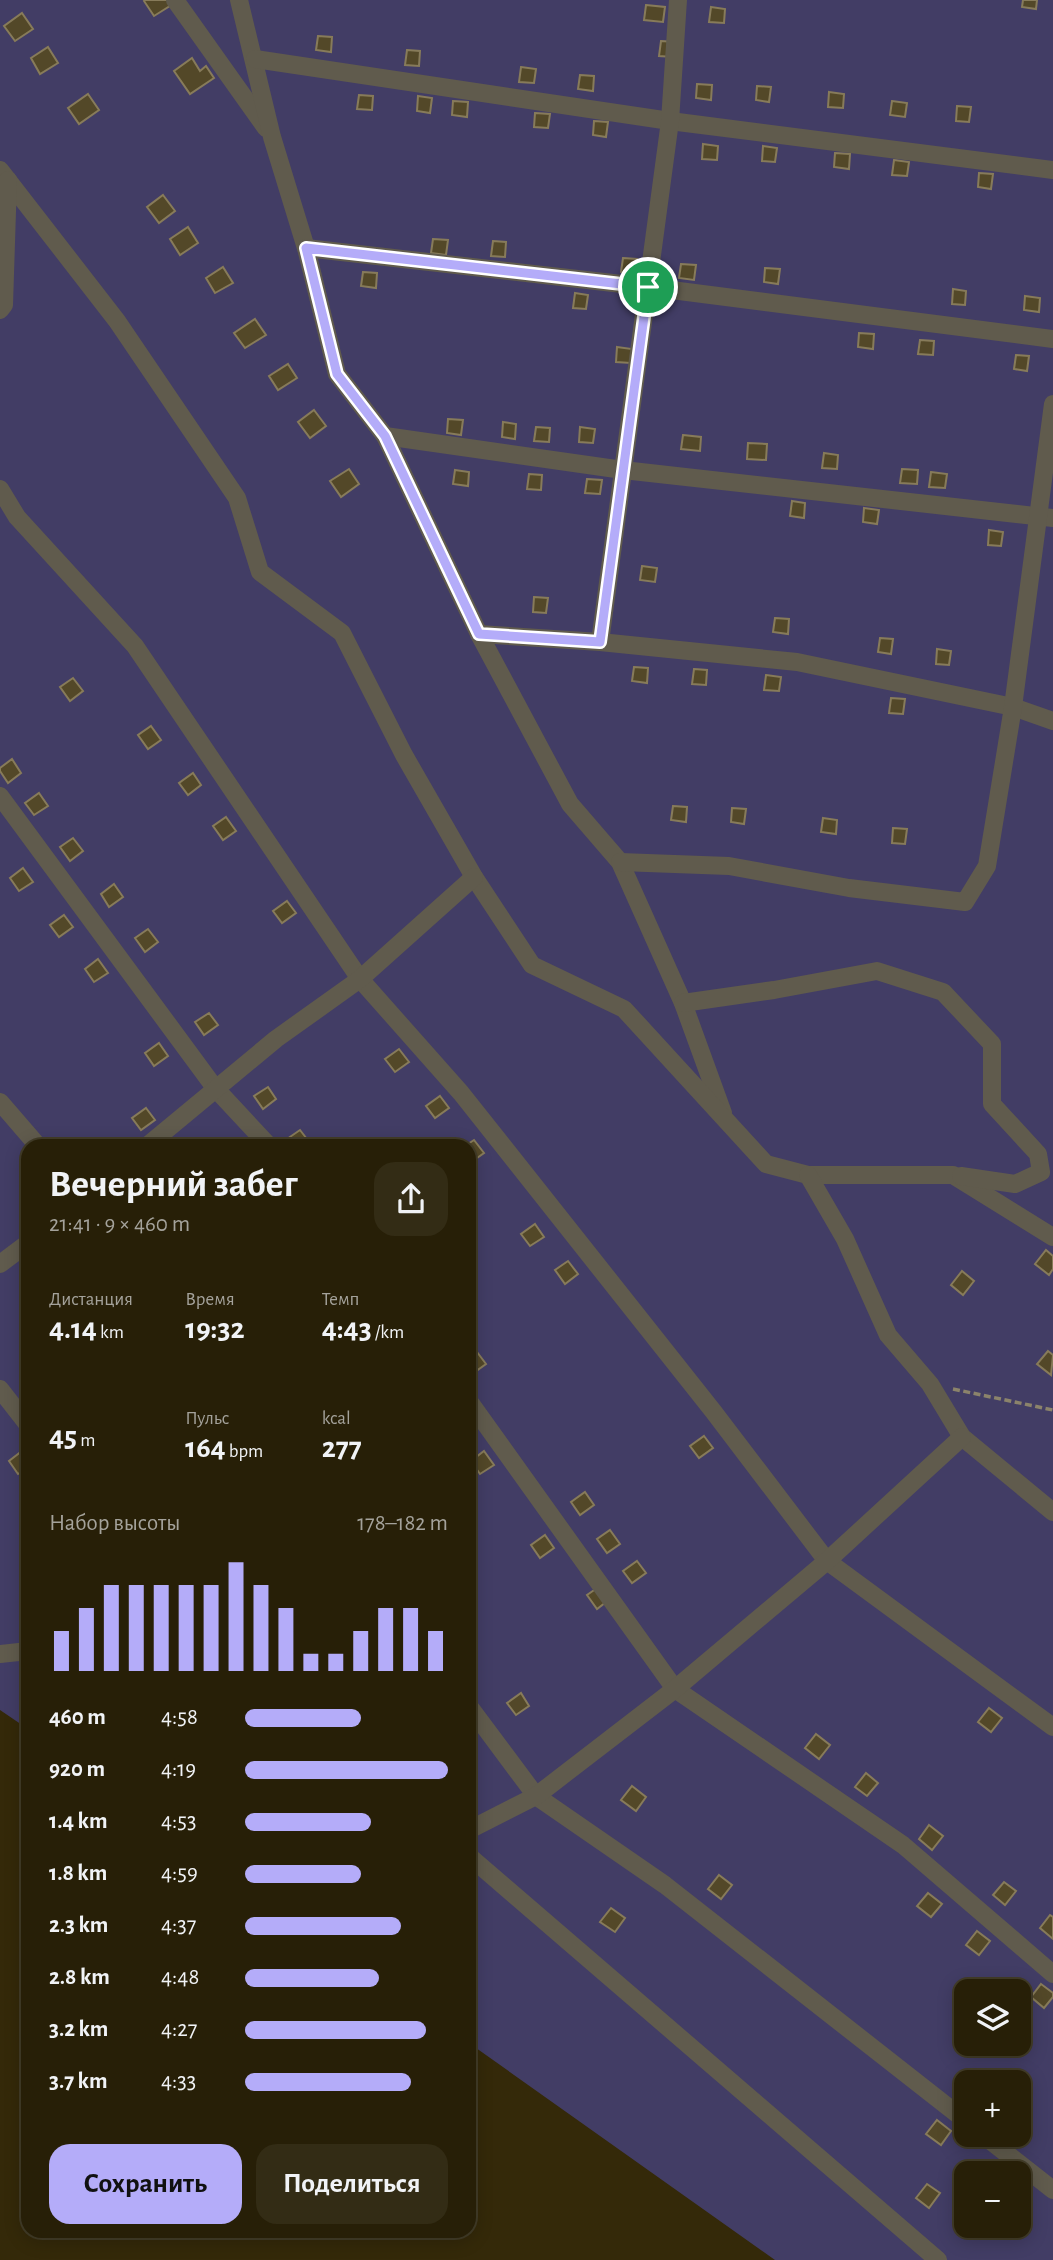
<!DOCTYPE html>
<html lang="ru">
<head>
<meta charset="utf-8">
<style>
	:root { --surface:#271f07; --page:#332c15; --text:#f1f3f6; --muted:#a4a29b; --line:#433d28; --accent:#b4acf9 }
	body { margin:0; font-family:"Alegreya Sans",sans-serif; background:var(--page); color:var(--text); height:100vh; display:flex; flex-direction:column; font-size:26px; white-space:nowrap }
	* { box-sizing:border-box; margin:0 }
	p { font-size:23px; color:var(--muted) }
	.icon { flex:none; width:38px; height:38px; fill:none; stroke:currentColor; stroke-width:2; stroke-linecap:round; stroke-linejoin:round }
	.map { position:relative; flex:1; overflow:hidden }
	.sheet { position:absolute; left:21px; top:1139px; width:455px; height:1099px; display:flex; flex-direction:column; background:var(--surface); border-radius:21px; box-shadow:0 4px 18px #0003,0 0 0 2px var(--line) }
	.sheet>* { flex:none }
	.buttons { position:absolute; left:954px; top:1979px; display:grid; gap:14px }
	.buttons a { display:grid; place-items:center; width:77px; height:77px; border-radius:14px; background:var(--surface); box-shadow:0 4px 18px #0003,0 0 0 2px var(--line); font-size:35px }
	.pin { position:absolute; display:grid; place-items:center; width:60px; height:60px; color:#fff; margin:-30px; border:4px solid #fff; border-radius:50%; box-shadow:0 2px 7px #0007 }
	.round { display:grid; place-items:center; flex:none; width:74px; height:74px; border-radius:21px; background:var(--page) }
	.head { display:flex; align-items:center; justify-content:space-between; height:119px; padding:0 28px }
	h1 { font-size:38px; font-weight:700; line-height:52px }
	.figures { display:grid; grid-template-columns:repeat(3,1fr); gap:10px; height:119px; padding:7px 28px }
	.figures div { display:grid; align-content:center }
	.figures b { font-size:30px; font-weight:700 }
	.figures small { font-size:19px; font-weight:400 }
	.figures p { font-size:19px }
	.chart { height:196px; padding:14px 28px }
	.chart p { display:flex; justify-content:space-between }
	.chart svg { width:100%; height:126px; margin-top:7px; stroke:var(--accent); stroke-width:6 }
	.cta { display:flex; gap:14px; margin-top:auto; padding:14px 28px }
	.cta a { flex:1; height:80px; border-radius:21px; background:var(--accent); color:#111; font-size:28px; font-weight:700; line-height:80px; text-align:center }
	.cta a+a { background:var(--page); color:var(--text) }
	ul { padding:0 28px; list-style:none; font-size:23px }
	li { display:grid; grid-template-columns:112px 84px 1fr; align-items:center; height:52px }
	li i { height:18px; border-radius:9px; background:var(--accent) }
	.map>svg:first-child { display:block }
	.green { fill:#423d65; fill-rule:evenodd }
	.building { fill:#534828; stroke:#877b5a; stroke-width:2 }
	.lines { fill:none; stroke-linecap:round; stroke-linejoin:round }
	.path { stroke:#8b836b; stroke-width:3.5; stroke-dasharray:7 3.5; stroke-linecap:butt }
	.street { stroke:#605b4d; stroke-width:18 }
	.route-casing { stroke:#fff; stroke-width:14 }
	.route { stroke:#b4acf9; stroke-width:9 }
</style>
</head>
<body>
<div class="map">
<svg width="1053" height="2260" viewBox="0 0 1053 2260">
	<rect width="100%" height="100%" fill="#342909"/>
	<path class="green" d="M0,0H1053V2260H775L469,2043V1146H28V1729L0,1710ZM966,1992H1018V2044H966ZM966,2082H1018V2135H966ZM966,2174H1018V2226H966Z"/>
	<g class="building">
		<polygon points="145,0 170,0 173,4 154,16 144,1"/>
		<polygon points="1023,0 1037,0 1036,9 1022,7"/>
		<polygon points="646,5 665,7 663,22 644,20"/>
		<polygon points="711,7 725,9 724,23 709,22"/>
		<polygon points="22,13 33,29 15,41 4,26"/>
		<polygon points="318,36 332,37 331,52 316,50"/>
		<polygon points="661,41 675,42 673,57 659,56"/>
		<polygon points="48,47 58,63 40,74 31,58"/>
		<polygon points="407,50 420,51 419,66 405,65"/>
		<polygon points="192,58 200,71 206,66 214,78 190,94 174,71"/>
		<polygon points="521,67 536,69 534,83 519,82"/>
		<polygon points="580,75 594,76 593,91 578,89"/>
		<polygon points="697,84 712,85 711,100 696,98"/>
		<polygon points="757,86 771,87 769,102 756,100"/>
		<polygon points="829,92 844,94 843,108 828,107"/>
		<polygon points="88,94 99,110 79,124 68,108"/>
		<polygon points="359,95 373,96 372,110 357,109"/>
		<polygon points="418,96 432,98 430,113 417,111"/>
		<polygon points="453,101 468,102 467,117 452,115"/>
		<polygon points="892,101 907,103 905,117 890,115"/>
		<polygon points="957,106 971,107 969,122 956,121"/>
		<polygon points="535,113 550,114 548,128 534,127"/>
		<polygon points="594,121 608,122 606,137 593,135"/>
		<polygon points="703,144 718,146 717,160 702,159"/>
		<polygon points="763,146 777,148 775,162 762,161"/>
		<polygon points="835,153 850,154 849,169 834,167"/>
		<polygon points="894,160 909,162 907,176 892,175"/>
		<polygon points="979,173 993,174 991,189 978,187"/>
		<polygon points="163,195 175,211 159,223 147,207"/>
		<polygon points="188,227 198,243 180,255 170,239"/>
		<polygon points="433,239 448,240 446,255 431,253"/>
		<polygon points="493,241 506,242 505,257 491,256"/>
		<polygon points="623,258 637,259 636,274 621,272"/>
		<polygon points="681,264 696,265 694,280 679,278"/>
		<polygon points="223,267 233,283 215,293 206,278"/>
		<polygon points="765,268 780,269 778,284 764,282"/>
		<polygon points="363,272 377,273 376,288 361,286"/>
		<polygon points="953,289 966,291 965,305 952,304"/>
		<polygon points="575,293 588,295 586,309 573,308"/>
		<polygon points="1025,296 1040,298 1039,312 1024,310"/>
		<polygon points="255,319 266,335 245,348 234,333"/>
		<polygon points="859,333 874,334 873,349 858,347"/>
		<polygon points="920,340 934,341 933,355 918,354"/>
		<polygon points="617,347 632,349 631,363 616,362"/>
		<polygon points="1016,355 1029,356 1027,371 1014,369"/>
		<polygon points="288,364 297,378 278,390 269,376"/>
		<polygon points="314,410 326,426 310,438 298,422"/>
		<polygon points="448,419 463,420 461,435 447,433"/>
		<polygon points="503,422 516,424 515,439 502,437"/>
		<polygon points="536,427 550,428 549,442 534,441"/>
		<polygon points="580,427 595,429 593,443 579,442"/>
		<polygon points="683,435 701,437 700,451 681,449"/>
		<polygon points="748,443 767,444 766,460 747,459"/>
		<polygon points="824,453 838,455 837,469 822,468"/>
		<polygon points="349,469 359,484 341,497 330,481"/>
		<polygon points="902,469 918,470 917,484 900,483"/>
		<polygon points="455,470 469,472 468,486 453,484"/>
		<polygon points="931,472 947,474 945,488 929,487"/>
		<polygon points="529,474 542,475 541,490 527,489"/>
		<polygon points="587,479 602,480 600,494 585,493"/>
		<polygon points="792,501 805,503 804,518 790,516"/>
		<polygon points="864,508 879,510 877,524 863,522"/>
		<polygon points="989,530 1003,532 1001,546 988,545"/>
		<polygon points="642,566 657,568 655,582 640,580"/>
		<polygon points="534,597 548,598 546,613 533,612"/>
		<polygon points="775,618 789,619 788,634 773,632"/>
		<polygon points="880,638 893,639 891,654 878,652"/>
		<polygon points="937,649 951,651 949,665 936,664"/>
		<polygon points="634,667 648,668 647,683 632,681"/>
		<polygon points="694,669 707,670 706,685 692,684"/>
		<polygon points="766,675 781,677 779,691 764,690"/>
		<polygon points="73,678 83,691 70,701 60,687"/>
		<polygon points="891,698 905,699 903,714 889,713"/>
		<polygon points="151,726 161,740 148,749 138,735"/>
		<polygon points="12,759 21,773 8,783 0,771 0,768"/>
		<polygon points="193,773 201,785 188,795 179,783"/>
		<polygon points="39,793 48,806 34,815 25,803"/>
		<polygon points="673,806 687,807 686,822 671,820"/>
		<polygon points="732,808 746,809 744,824 731,822"/>
		<polygon points="226,817 236,831 223,840 213,826"/>
		<polygon points="823,818 837,820 836,834 821,832"/>
		<polygon points="893,828 907,829 905,844 892,843"/>
		<polygon points="73,838 83,851 70,861 60,847"/>
		<polygon points="23,868 33,882 19,891 10,878"/>
		<polygon points="114,884 123,897 109,907 101,894"/>
		<polygon points="287,901 296,913 282,923 273,911"/>
		<polygon points="64,915 73,927 59,937 50,925"/>
		<polygon points="148,929 158,942 145,952 135,938"/>
		<polygon points="98,959 108,973 94,982 85,969"/>
		<polygon points="209,1013 218,1025 204,1035 195,1022"/>
		<polygon points="159,1043 168,1056 154,1066 145,1053"/>
		<polygon points="399,1049 409,1062 395,1072 385,1059"/>
		<polygon points="268,1087 276,1099 263,1109 254,1096"/>
		<polygon points="440,1096 449,1108 435,1118 426,1106"/>
		<polygon points="146,1108 155,1120 141,1130 132,1118"/>
		<polygon points="300,1130 310,1143 306,1146 291,1146 287,1139"/>
		<polygon points="474,1140 484,1153 470,1163 469,1146 465,1146"/>
		<polygon points="535,1224 544,1237 530,1246 521,1234"/>
		<polygon points="1046,1250 1053,1256 1053,1269 1049,1275 1035,1264"/>
		<polygon points="568,1261 578,1274 565,1284 555,1270"/>
		<polygon points="962,1271 974,1281 963,1295 951,1285"/>
		<polygon points="1048,1351 1053,1355 1051,1375 1037,1364"/>
		<polygon points="477,1352 486,1364 472,1374 469,1370 469,1357"/>
		<polygon points="704,1436 713,1448 699,1458 690,1446"/>
		<polygon points="22,1451 28,1459 28,1468 18,1474 9,1461"/>
		<polygon points="484,1451 494,1465 480,1474 471,1461"/>
		<polygon points="585,1492 594,1505 580,1515 571,1502"/>
		<polygon points="610,1530 620,1544 607,1553 597,1539"/>
		<polygon points="545,1535 554,1548 540,1558 531,1545"/>
		<polygon points="637,1561 646,1573 632,1583 623,1571"/>
		<polygon points="600,1586 610,1599 597,1609 587,1595"/>
		<polygon points="521,1693 529,1706 516,1715 507,1703"/>
		<polygon points="989,1708 1002,1718 991,1732 978,1722"/>
		<polygon points="816,1734 830,1745 819,1759 805,1748"/>
		<polygon points="866,1773 878,1783 867,1796 855,1787"/>
		<polygon points="632,1786 646,1797 636,1811 621,1800"/>
		<polygon points="929,1825 943,1836 932,1850 919,1839"/>
		<polygon points="719,1875 732,1885 721,1899 708,1889"/>
		<polygon points="1004,1882 1016,1891 1005,1905 993,1895"/>
		<polygon points="928,1893 942,1904 931,1917 917,1906"/>
		<polygon points="611,1908 625,1918 615,1932 600,1922"/>
		<polygon points="1050,1915 1053,1917 1053,1939 1040,1928"/>
		<polygon points="977,1931 990,1941 979,1955 966,1945"/>
		<polygon points="1041,1984 1053,1993 1053,1997 1044,2008 1031,1997"/>
		<polygon points="937,2120 951,2131 941,2145 926,2134"/>
		<polygon points="927,2184 940,2193 929,2208 916,2198"/>
	</g>
	<g class="lines">
		<polyline class="path" points="953,1389 1053,1410"/>
		<g class="street">
			<polyline points="175,0 266,128"/>
			<polyline points="239,0 272,137 306,248 337,374 385,436 479,634 570,804 620,862 683,1003 723,1113"/>
			<polyline points="255,59 670,121 1053,170"/>
			<polyline points="0,170 117,321 237,498 260,572 342,633 404,755 474,877 532,965 624,1009 766,1164 808,1175 953,1175 1053,1237"/>
			<polyline points="306,248 648,287 1053,339"/>
			<polyline points="0,310 4,305 8,180"/>
			<polyline points="385,436 623,470 1053,518"/>
			<polyline points="0,489 17,517 135,646 360,979 461,1093 713,1411 827,1561 1053,1727"/>
			<polyline points="479,634 600,642 797,662 1013,707 1053,721"/>
			<polyline points="600,642 670,121 678,0"/>
			<polyline points="0,796 215,1088 269,1146"/>
			<polyline points="620,862 729,866 849,888 965,902 987,866 1013,707 1053,404"/>
			<polyline points="683,1003 774,990 877,971 943,992 992,1044 992,1104 1038,1154 1041,1172 1015,1184 961,1176"/>
			<polyline points="0,1102 38,1146"/>
			<polyline points="147,1146 276,1039 360,979 474,877"/>
			<polyline points="808,1175 845,1239 888,1335 930,1384 962,1437 1053,1512"/>
			<polyline points="0,1264 28,1243"/>
			<polyline points="0,1389 28,1425"/>
			<polyline points="469,1401 675,1689 903,1845 1053,1974"/>
			<polyline points="0,1654 28,1651"/>
			<polyline points="469,1706 536,1796 665,1885 966,2121"/>
			<polyline points="469,1830 536,1796 675,1689 827,1561 962,1437"/>
			<polyline points="469,1856 938,2260"/>
			<polyline points="983,2135 1053,2190"/>
		</g>
	</g>
	<g class="lines">
		<g class="route-casing">
			<polygon id="route" points="306,248 648,287 600,642 479,634 385,436 337,374"/>
		</g>
		<use href="#route" class="route"/>
	</g>
</svg>
<div class="buttons">
<a><svg class="icon" aria-label="layers" viewBox="0 0 24 24"><path d="M12 4l9 5-9 5-9-5zM3 14l9 5 9-5"/></svg></a>
<a>+</a>
<a>−</a>
</div>
<div class="pin" style="left:648px;top:287px;background:#1e9e55"><svg class="icon" aria-label="arrive" viewBox="0 0 24 24"><path d="M6 21V4h12l-3 4 3 4H6"/></svg></div>
<section class="sheet">
<div class="head"><div><h1>Вечерний забег</h1><p>21:41 · 9 × 460 m</p></div><a class="round"><svg class="icon" aria-label="share" viewBox="0 0 24 24"><path d="M12 15V3M7 8l5-5 5 5M5 13v7h14v-7"/></svg></a></div>
<div class="figures">
<div><p>Дистанция</p><b>4.14<small> km</small></b></div>
<div><p>Время</p><b>19:32</b></div>
<div><p>Темп</p><b>4:43<small> /km</small></b></div>
</div>
<div class="figures">
<div><b>45<small> m</small></b></div>
<div><p>Пульс</p><b>164<small> bpm</small></b></div>
<div><p>kcal</p><b>277</b></div>
</div>
<div class="chart"><p><span>Набор высоты</span>178–182 m</p>
<svg viewBox="0 0 160 44" preserveAspectRatio="none"><path d="M5 44V30M15 44V22M25 44V14M35 44V14M45 44V14M55 44V14M65 44V14M75 44V6M85 44V14M95 44V22M105 44V38M115 44V38M125 44V30M135 44V22M145 44V22M155 44V30"/></svg>
</div>
<ul>
<li><b>460 m</b>4:58<i style="width:57%"></i></li>
<li><b>920 m</b>4:19<i style="width:100%"></i></li>
<li><b>1.4 km</b>4:53<i style="width:62%"></i></li>
<li><b>1.8 km</b>4:59<i style="width:57%"></i></li>
<li><b>2.3 km</b>4:37<i style="width:77%"></i></li>
<li><b>2.8 km</b>4:48<i style="width:66%"></i></li>
<li><b>3.2 km</b>4:27<i style="width:89%"></i></li>
<li><b>3.7 km</b>4:33<i style="width:82%"></i></li>
</ul>
<div class="cta"><a>Сохранить</a><a>Поделиться</a></div>
</section>
</div>
</body>
</html>
